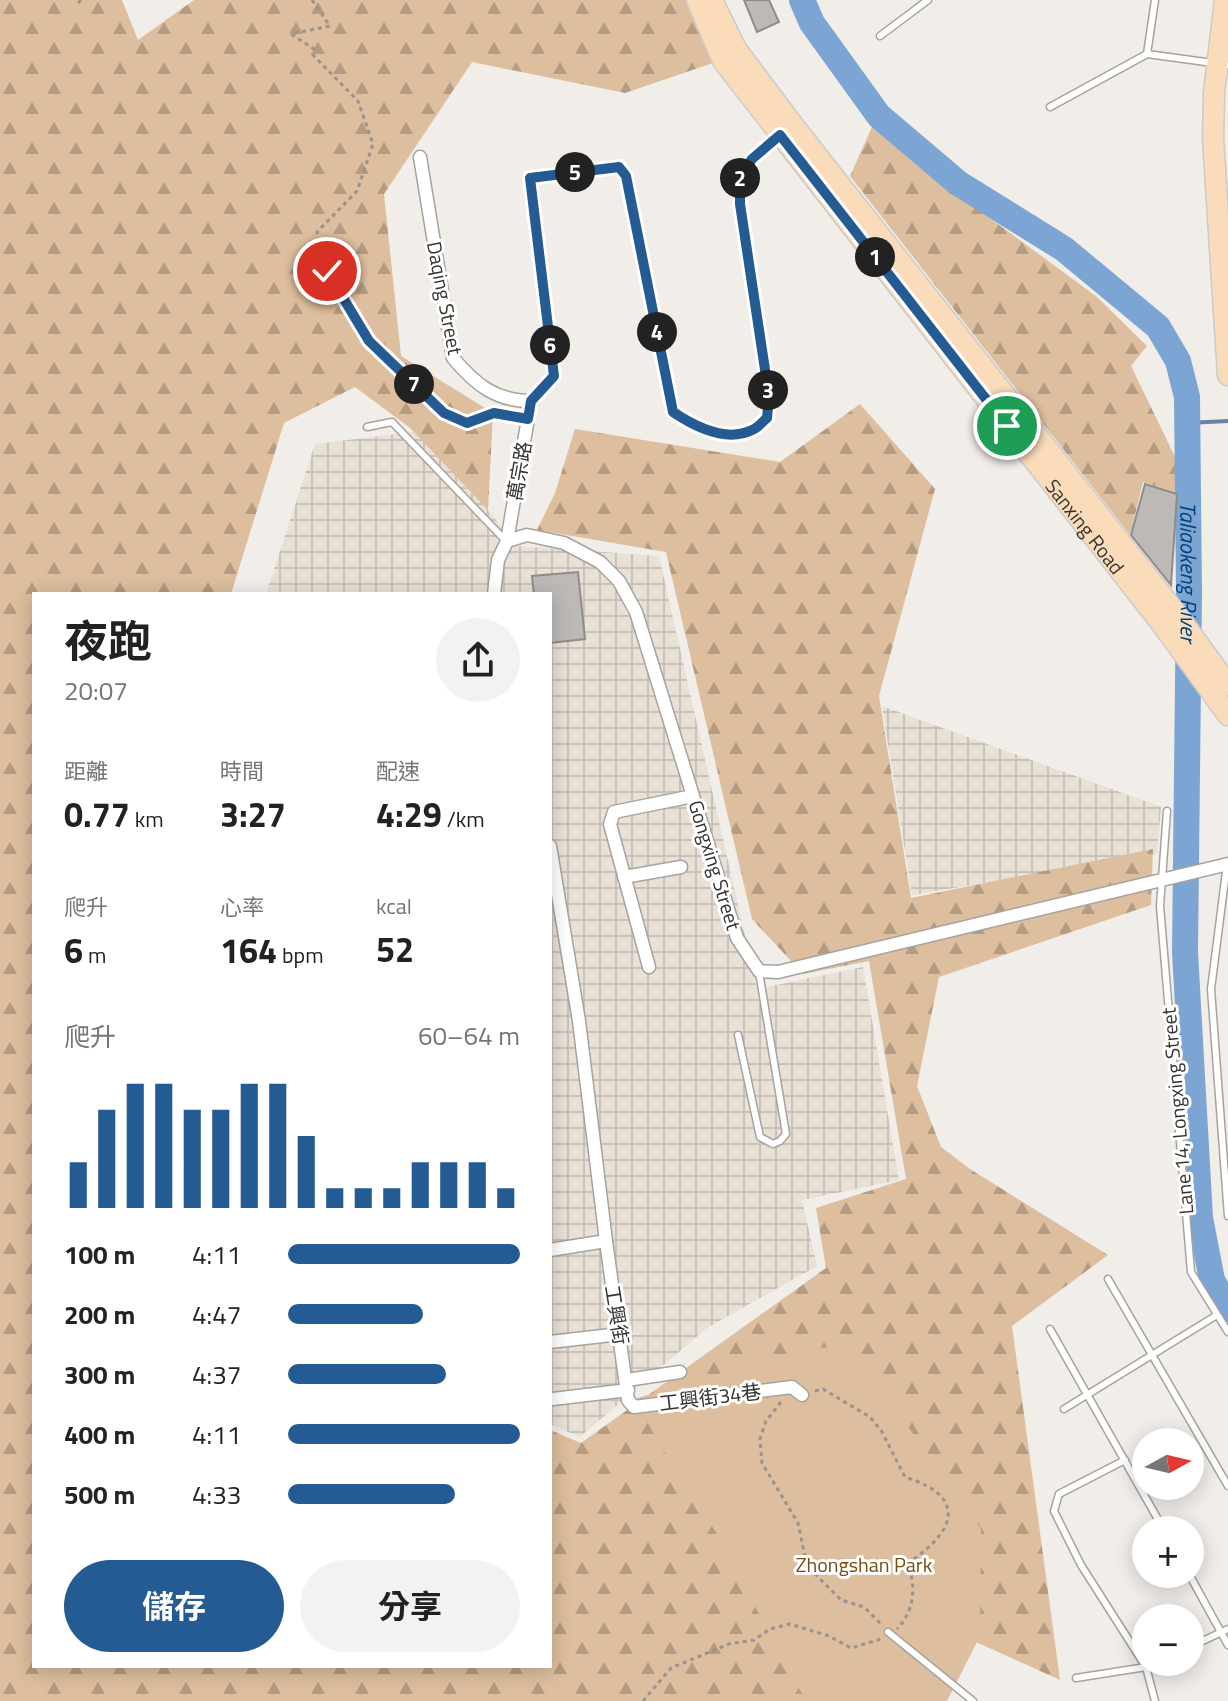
<!DOCTYPE html>
<html lang="zh-TW">
<head>
<meta charset="utf-8">
<style>
	:root { --surface:#fff; --page:#f2f2f2; --text:#222; --muted:#767676; --accent:#255b93 }
	body { margin:0; font-family:"Titillium Web","Noto Sans TC",sans-serif; background:var(--page); color:var(--text); height:100vh; display:flex; flex-direction:column; font-size:30px; white-space:nowrap }
	* { box-sizing:border-box; margin:0 }
	p { font-size:26px; color:var(--muted) }
	.icon { flex:none; width:44px; height:44px; fill:none; stroke:currentColor; stroke-width:2; stroke-linecap:round; stroke-linejoin:round }
	.map { position:relative; flex:1; overflow:hidden }
	.drawer { position:absolute; left:32px; top:592px; width:520px; height:1076px; display:flex; flex-direction:column; background:var(--surface); border-radius:0px; box-shadow:0 4px 20px #0003 }
	.drawer>* { flex:none }
	.needle { width:52px; rotate:82deg }
	.tools { position:absolute; left:1132px; top:1428px; display:grid; gap:16px }
	.tools a { display:grid; place-items:center; width:72px; height:72px; border-radius:50%; background:var(--surface); box-shadow:0 4px 20px #0003; font-size:40px }
	.pin { position:absolute; display:grid; place-items:center; width:68px; height:68px; color:#fff; margin:-34px; border:4px solid #fff; border-radius:50%; box-shadow:0 2px 8px #0007 }
	.km { position:absolute; width:40px; height:40px; margin:-20px; border-radius:50%; background:#222; color:#fff; font-size:22px; line-height:40px; text-align:center }
	.round { display:grid; place-items:center; flex:none; width:84px; height:84px; border-radius:42px; background:var(--page) }
	.headline { display:flex; align-items:center; justify-content:space-between; height:136px; padding:0 32px }
	h1 { font-size:44px; font-weight:700; line-height:60px }
	.figures { display:grid; grid-template-columns:repeat(3,1fr); gap:12px; height:136px; padding:8px 32px }
	.figures div { display:grid; align-content:center }
	.figures b { font-size:34px; font-weight:700 }
	.figures small { font-size:22px; font-weight:400 }
	.figures p { font-size:22px }
	.chart { height:224px; padding:16px 32px }
	.chart p { display:flex; justify-content:space-between }
	.chart svg { width:100%; height:144px; margin-top:8px; stroke:var(--accent); stroke-width:6 }
	.action { display:flex; gap:16px; margin-top:auto; padding:16px 32px }
	.action a { flex:1; height:92px; border-radius:48px; background:var(--accent); color:#fff; font-size:32px; font-weight:700; line-height:92px; text-align:center }
	.action a+a { background:var(--page); color:var(--text) }
	ul { padding:0 32px; list-style:none; font-size:26px }
	li { display:grid; grid-template-columns:128px 96px 1fr; align-items:center; height:60px }
	li i { height:20px; border-radius:10px; background:var(--accent) }
	.map>svg:first-child { display:block }
	.industrial { fill:url(#industrial-grid) }
	.forest { fill:url(#forest-firs) }
	.park { fill:#ddbe9e }
	.lines { fill:none; stroke-linecap:round; stroke-linejoin:round }
	.stream { stroke:#6783a3; stroke-width:4 }
	.river { stroke:#7ca5d4; stroke-width:26 }
	.building { fill:#bdb9b6; stroke:#8f8b88; stroke-width:2 }
	.service-casing { stroke:#a6a39f; stroke-width:9 }
	.minor-casing { stroke:#a6a39f; stroke-width:15 }
	.primary-casing { stroke:#cbcaca; stroke-width:23 }
	.path { stroke:#969390; stroke-width:3; stroke-dasharray:4 4; stroke-linecap:butt }
	.service { stroke:#fff; stroke-width:6 }
	.minor { stroke:#fff; stroke-width:12 }
	.primary { stroke:#fadcbb; stroke-width:20 }
	.route-casing { stroke:#fff; stroke-width:16 }
	.route { stroke:#255b93; stroke-width:10 }
	.labels { text-anchor:middle; dominant-baseline:central; stroke-width:6; stroke-linejoin:round; paint-order:stroke }
	.street-label { font-size:20px; fill:#363432; stroke:#fff }
	.park-label { font-size:20px; fill:#774c13; stroke:#fff }
	.water-label { font-size:22px; font-style:italic; fill:#01417a; stroke:#fff }
</style>
</head>
<body>
<div class="map">
<svg width="1228" height="1701" viewBox="0 0 1228 1701">
	<defs>
		<pattern id="industrial-grid" width="8" height="8" patternUnits="userSpaceOnUse" patternTransform="scale(2)"><rect width="8" height="8" fill="#e9e0d6"/><path d="M0 4h8M4 0v8" fill="none" stroke="#c8c1b8"/></pattern>
		<pattern id="forest-firs" width="22" height="20" patternUnits="userSpaceOnUse" patternTransform="scale(2)"><rect width="22" height="20" fill="#ddbe9e"/><path d="M5 1l3.5 6h-7zM16 11l3.5 6h-7z" fill="#b49b81"/></pattern>
	</defs>
	<rect width="100%" height="100%" fill="#f1ede9"/>
	<g class="industrial">
		<polygon points="421,431 518,546 659,556 757,989 863,967 899,1180 802,1200 817,1266 707,1328 580,1437 550,1424 550,594 266,594 315,444"/>
		<polygon points="882,706 1161,807 1157,854 912,895"/>
	</g>
	<g class="forest">
		<polygon points="0,0 122,0 138,40 194,0 693,0 713,63 625,93 472,62 384,194 401,356 493,413 488,510 410,428 355,387 284,423 231,594 34,594 34,1666 550,1666 550,1430 581,1443 826,1268 816,1208 906,1179 869,961 803,974 752,919 666,552 537,530 555,493 575,429 780,462 860,404 935,489 879,696 911,898 1153,849 1151,905 939,977 917,1086 941,1147 970,1169 1108,1255 1012,1326 1060,1680 868,1593 906,1701 0,1701"/>
		<polygon points="872,127 964,199 1097,297 1147,346 1131,366 1178,463 1178,493 1143,482 1130,535 850,176"/>
	</g>
	<polygon class="park" points="832,1347 855,1373 880,1388 981,1528 980,1636 947,1701 807,1701 791,1676 721,1540 670,1462 634,1399 799,1350"/>
	<g class="lines">
		<polyline class="stream" points="1187,423 1228,421"/>
		<path class="river" id="s1" d="M802,0L812,23L879,116L958,183L1064,249L1158,327L1178,361L1187,397L1189,593L1185,952L1200,1218L1212,1280L1228,1309"/>
	</g>
	<g class="building">
		<polygon points="744,0 769,0 779,22 757,32"/>
		<polygon points="1145,484 1177,494 1171,585 1131,535"/>
		<polygon points="578,572 585,639 550,643 550,594 534,594 532,576"/>
	</g>
	<g class="lines">
		<g class="service-casing">
			<g id="service">
				<polyline points="880,36 928,0"/>
				<polyline points="1147,54 1155,0"/>
				<polyline points="1050,107 1147,54 1228,65"/>
				<polyline points="367,427 392,422 505,540"/>
				<polyline points="1167,811 1160,906 1191,1272 1228,1332"/>
				<polyline points="1227,864 1211,989 1228,1216"/>
				<polyline points="738,1035 760,1137 773,1144 780,1141 786,1134 759,972"/>
				<polyline points="1108,1279 1228,1486"/>
				<polyline points="1050,1329 1164,1530"/>
				<polyline points="1064,1409 1217,1315"/>
				<polyline points="1125,1460 1059,1494 1054,1511 1081,1565 1146,1667 1155,1701"/>
				<polyline points="1189,1574 1228,1645"/>
				<polyline points="888,1632 973,1701"/>
				<polyline points="1190,1647 1228,1629"/>
				<polyline points="1076,1678 1146,1667 1156,1662"/>
			</g>
		</g>
		<g class="minor-casing">
			<g id="minor">
				<path d="M420,157L453,358C475,384 495,401 531,401L554,376L530,178L619,167L626,176L673,412C694,426 726,443 752,430C757,428 763,421 767,418L769,396L740,204V178L752,159L786,130"/>
				<polyline points="507,541 531,401"/>
				<polyline points="494,594 498,560 507,541 527,535 564,543 600,562 619,581 636,612 737,938 759,971 778,972 1228,864"/>
				<polyline points="550,846 579,1021 606,1241 550,1250"/>
				<polyline points="624,877 681,867"/>
				<polyline points="649,967 610,824 614,812 693,796"/>
				<polyline points="606,1241 628,1400 634,1407 792,1387 802,1395"/>
				<polyline points="550,1342 620,1334"/>
				<polyline points="627,1380 680,1372"/>
				<polyline points="553,1399 628,1390"/>
			</g>
		</g>
		<g class="primary-casing">
			<g id="primary">
				<path id="s2" d="M697,0L723,61L1164,627L1228,715"/>
				<polyline points="712,0 736,49 793,125 1176,613 1228,685"/>
				<polyline points="1225,0 1214,93 1213,138 1228,375"/>
			</g>
		</g>
		<g class="path">
			<polyline points="312,0 330,26 291,34 314,49 313,55 358,101 373,144 357,191 317,232 327,274 369,341 444,413 467,423 494,413 516,417"/>
			<polyline points="78,3 81,0"/>
			<path d="M815,1391L823,1389L870,1417L882,1432L905,1477C969,1497 955,1532 908,1563C916,1587 915,1610 897,1629"/>
			<polyline points="781,1402 766,1421 760,1439 762,1463 798,1523 807,1566 841,1600 864,1607 883,1626"/>
			<polyline points="643,1701 671,1668 729,1644 754,1640 770,1629 790,1624 829,1636 851,1648 881,1639"/>
		</g>
		<use href="#service" class="service"/>
		<use href="#minor" class="minor"/>
		<use href="#primary" class="primary"/>
	</g>
	<g class="lines">
		<g class="route-casing">
			<path id="route" d="M327,271L369,341L444,413L467,423L494,413L528,419L531,401L554,376L530,178L619,167L626,176L673,412C694,426 726,443 752,430C758,428 763,421 767,418L769,396L740,204V178L752,159L780,135L1007,426"/>
		</g>
		<use href="#route" class="route"/>
	</g>
	<g class="labels">
		<g class="street-label">
			<text transform="translate(445 298) rotate(79)">Daqing Street</text>
			<text transform="translate(519 471) rotate(-80)">萬宗路</text>
			<text stroke="none"><textPath href="#s2" startOffset="656">Sanxing Road</textPath></text>
			<text transform="translate(715 865) rotate(73)">Gongxing Street</text>
			<text transform="translate(1177 1111) rotate(-95)">Lane 14, Longxing Street</text>
			<text transform="translate(617 1315) rotate(81)">工興街</text>
			<text transform="translate(710 1397) rotate(-7)">工興街34巷</text>
		</g>
		<g class="park-label">
			<text x="864" y="1564">Zhongshan Park</text>
		</g>
		<g class="water-label">
			<text stroke="none"><textPath href="#s1" startOffset="742">Taliaokeng River</textPath></text>
		</g>
	</g>
</svg>
<div class="tools">
<a><svg class="needle" viewBox="-14 -14 28 28"><path d="M0-13l5 13h-10z" fill="#e53935"/><path d="M0 13l5-13h-10z" fill="#767676"/></svg></a>
<a>+</a>
<a>−</a>
</div>
<div class="pin" style="left:1007px;top:426px;background:#1e9e55"><svg class="icon" aria-label="arrive" viewBox="0 0 24 24"><path d="M6 21V4h12l-3 4 3 4H6"/></svg></div>
<div class="pin" style="left:327px;top:271px;background:#d93025"><svg class="icon" aria-label="check" viewBox="0 0 24 24"><path d="M5 12l5 5 9-10"/></svg></div>
<b class="km" style="left:875px;top:257px">1</b>
<b class="km" style="left:740px;top:178px">2</b>
<b class="km" style="left:768px;top:390px">3</b>
<b class="km" style="left:657px;top:332px">4</b>
<b class="km" style="left:575px;top:172px">5</b>
<b class="km" style="left:550px;top:345px">6</b>
<b class="km" style="left:414px;top:384px">7</b>
<section class="drawer">
<div class="headline"><div><h1>夜跑</h1><p>20:07</p></div><a class="round"><svg class="icon" aria-label="share" viewBox="0 0 24 24"><path d="M12 15V3M7 8l5-5 5 5M5 13v7h14v-7"/></svg></a></div>
<div class="figures">
<div><p>距離</p><b>0.77<small> km</small></b></div>
<div><p>時間</p><b>3:27</b></div>
<div><p>配速</p><b>4:29<small> /km</small></b></div>
</div>
<div class="figures">
<div><p>爬升</p><b>6<small> m</small></b></div>
<div><p>心率</p><b>164<small> bpm</small></b></div>
<div><p>kcal</p><b>52</b></div>
</div>
<div class="chart"><p><span>爬升</span>60–64 m</p>
<svg viewBox="0 0 160 44" preserveAspectRatio="none"><path d="M5 44V30M15 44V14M25 44V6M35 44V6M45 44V14M55 44V14M65 44V6M75 44V6M85 44V22M95 44V38M105 44V38M115 44V38M125 44V30M135 44V30M145 44V30M155 44V38"/></svg>
</div>
<ul>
<li><b>100 m</b>4:11<i style="width:100%"></i></li>
<li><b>200 m</b>4:47<i style="width:58%"></i></li>
<li><b>300 m</b>4:37<i style="width:68%"></i></li>
<li><b>400 m</b>4:11<i style="width:100%"></i></li>
<li><b>500 m</b>4:33<i style="width:72%"></i></li>
</ul>
<div class="action"><a>儲存</a><a>分享</a></div>
</section>
</div>
</body>
</html>
